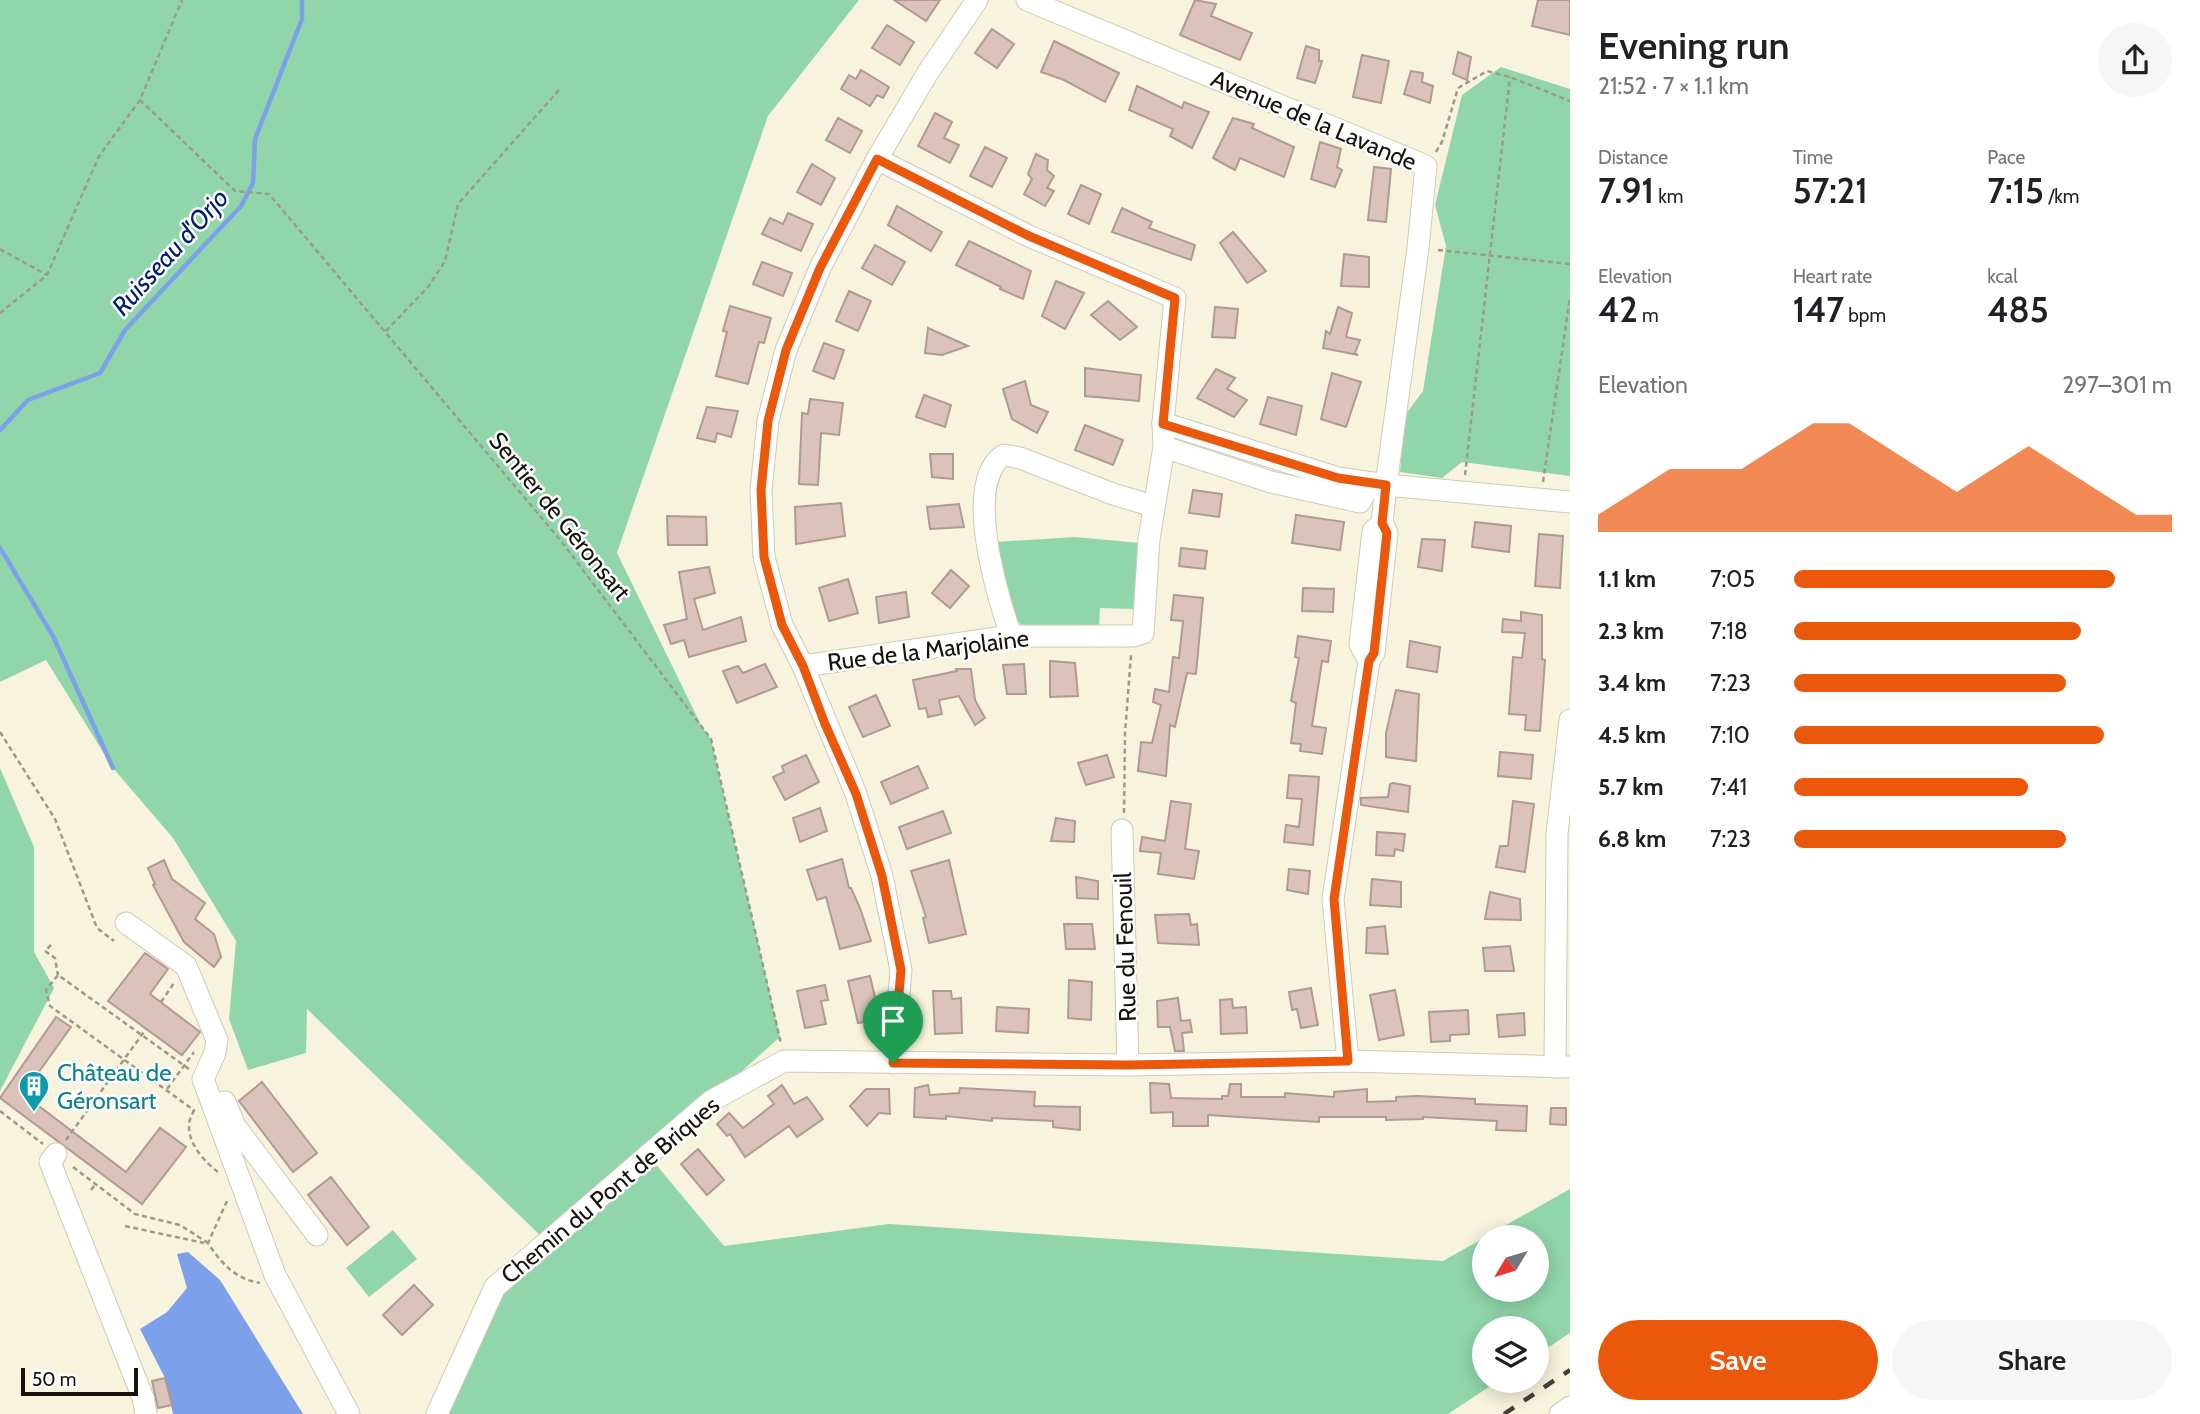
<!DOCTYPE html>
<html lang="en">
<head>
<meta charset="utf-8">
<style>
	:root { --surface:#fff; --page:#f6f6f6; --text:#202124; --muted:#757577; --accent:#ea580c }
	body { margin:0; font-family:Cabin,sans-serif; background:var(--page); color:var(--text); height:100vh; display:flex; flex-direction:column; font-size:26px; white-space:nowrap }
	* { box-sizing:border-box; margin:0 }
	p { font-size:23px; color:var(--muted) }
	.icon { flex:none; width:38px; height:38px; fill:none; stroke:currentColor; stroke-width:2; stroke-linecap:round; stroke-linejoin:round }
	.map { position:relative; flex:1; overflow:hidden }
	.drawer { display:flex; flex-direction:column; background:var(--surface); width:630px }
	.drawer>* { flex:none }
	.needle { width:46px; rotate:232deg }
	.controls { position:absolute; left:1472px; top:1225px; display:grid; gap:14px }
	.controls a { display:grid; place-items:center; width:77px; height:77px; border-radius:50%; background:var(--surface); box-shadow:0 4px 18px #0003; font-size:35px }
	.scale { position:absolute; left:21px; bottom:18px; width:117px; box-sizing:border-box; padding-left:7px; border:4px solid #15130c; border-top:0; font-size:19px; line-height:24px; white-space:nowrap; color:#15130c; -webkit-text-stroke:5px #fff; paint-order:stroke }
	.pin { position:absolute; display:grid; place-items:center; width:60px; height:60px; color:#fff; margin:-72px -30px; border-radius:50% 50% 50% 0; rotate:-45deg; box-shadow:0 0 7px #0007 }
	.pin .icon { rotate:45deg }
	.round { display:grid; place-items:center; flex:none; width:74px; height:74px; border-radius:37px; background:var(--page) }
	.headline { display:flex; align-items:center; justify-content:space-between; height:119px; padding:0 28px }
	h1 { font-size:38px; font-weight:600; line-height:52px }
	.figures { display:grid; grid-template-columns:repeat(3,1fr); gap:10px; height:119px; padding:7px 28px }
	.figures div { display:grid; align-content:center }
	.figures b { font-size:35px; font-weight:600 }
	.figures small { font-size:19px; font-weight:400 }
	.figures p { font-size:19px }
	.chart { height:196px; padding:14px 28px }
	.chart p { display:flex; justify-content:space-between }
	.chart svg { width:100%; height:126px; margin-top:7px; fill:var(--accent); opacity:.7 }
	.button { display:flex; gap:14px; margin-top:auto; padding:14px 28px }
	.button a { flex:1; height:80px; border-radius:42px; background:var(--accent); color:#fff; font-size:28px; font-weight:600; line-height:80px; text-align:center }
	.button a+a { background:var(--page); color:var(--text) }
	ul { padding:0 28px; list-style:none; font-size:23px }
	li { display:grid; grid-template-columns:112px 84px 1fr; align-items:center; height:52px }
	li i { height:18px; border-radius:9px; background:var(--accent) }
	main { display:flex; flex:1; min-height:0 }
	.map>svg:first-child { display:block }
	.green { fill:#91d6aa }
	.water { fill:#7ca0e9 }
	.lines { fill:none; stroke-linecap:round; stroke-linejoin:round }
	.stream { stroke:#7ca0e9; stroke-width:4.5 }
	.building { fill:#dbc3bc; stroke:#b09a93; stroke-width:2 }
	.minor-casing { stroke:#cecab5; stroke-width:23 }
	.path { stroke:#9e9a8a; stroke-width:2.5; stroke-dasharray:5 3.5; stroke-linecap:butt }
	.minor { stroke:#fff; stroke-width:21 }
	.rail { stroke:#434036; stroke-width:4.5; stroke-dasharray:12 12; stroke-linecap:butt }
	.route-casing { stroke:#fff; stroke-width:14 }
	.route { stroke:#ea580c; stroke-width:9 }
	.labels { text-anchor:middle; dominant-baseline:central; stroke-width:5; stroke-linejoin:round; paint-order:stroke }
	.street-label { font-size:24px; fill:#15130c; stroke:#fff }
	.culture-label { font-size:24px; fill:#0d838f; stroke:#fff; text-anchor:start }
	.water-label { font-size:26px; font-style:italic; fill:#021d70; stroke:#fff }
</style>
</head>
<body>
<main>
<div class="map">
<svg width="1570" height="1414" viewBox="0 0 1570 1414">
	<rect width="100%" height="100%" fill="#f8f3dd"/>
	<g class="green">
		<polygon points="0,0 859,0 768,116 617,553 702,727 711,739 780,1037 648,1155 724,1246 889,1224 1443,1261 1484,1238 1484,1290 1536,1290 1536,1237 1485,1237 1570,1189 1570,1333 1537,1355 1536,1328 1484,1328 1484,1381 1498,1381 1448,1414 437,1414 495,1287 547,1242 307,1009 306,1053 248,1070 229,1019 236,941 173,838 113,768 46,660 0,682"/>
		<polygon points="1501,67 1570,89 1570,476 1462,462 1442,478 1400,472 1405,415 1423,391 1446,246 1435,205 1462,95"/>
		<polygon points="1075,537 1140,543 1133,609 1100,608 1099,628 1024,626 1019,623 1014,614 996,542"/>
		<polygon points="0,768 34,847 34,952 54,988 0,1091"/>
		<polygon points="393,1230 417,1259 369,1297 346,1268"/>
	</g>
	<polygon class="water" points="188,1252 220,1280 303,1414 173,1414 165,1378 140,1329 167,1312 187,1288 177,1254"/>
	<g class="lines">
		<g class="stream">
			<polyline points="0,430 28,400 100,373 125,330 241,206 253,183 255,139 302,19 302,0"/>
			<polyline points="0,548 53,636 113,768"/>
		</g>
	</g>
	<g class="building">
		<polygon points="894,0 940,0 926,21"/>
		<polygon points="1195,0 1216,4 1211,16 1252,33 1240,60 1180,35"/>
		<polygon points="1538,0 1570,0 1570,35 1532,26"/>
		<polygon points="887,25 914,42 900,65 872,48"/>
		<polygon points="992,29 1014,44 997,68 975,53"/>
		<polygon points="1054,41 1119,73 1105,102 1064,80 1041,72"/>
		<polygon points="1306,46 1319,50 1319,61 1322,61 1315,83 1297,78"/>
		<polygon points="1458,52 1471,57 1467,80 1453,74"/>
		<polygon points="1362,55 1389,61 1381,103 1353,97"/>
		<polygon points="861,70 889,87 883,98 877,95 870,106 841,89 849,75 856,79"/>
		<polygon points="1411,71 1423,73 1422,82 1433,86 1430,103 1404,94"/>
		<polygon points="1137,86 1182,108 1184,102 1209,112 1192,148 1170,136 1173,129 1129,110"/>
		<polygon points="935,113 952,122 944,138 959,145 950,163 918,146"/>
		<polygon points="838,118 862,131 850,153 826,140"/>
		<polygon points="1233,118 1254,124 1252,128 1294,147 1284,177 1240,158 1235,170 1213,158"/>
		<polygon points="1320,142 1341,149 1337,167 1342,170 1335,187 1311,179"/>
		<polygon points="985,147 1007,158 992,187 970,176"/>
		<polygon points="1036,154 1048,160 1047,170 1054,176 1047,188 1054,191 1045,206 1024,194 1032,179 1028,174"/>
		<polygon points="812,164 835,178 821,205 797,192"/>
		<polygon points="1374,167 1391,169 1386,222 1368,220"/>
		<polygon points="1081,185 1101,194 1089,224 1068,214"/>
		<polygon points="897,206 942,232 931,251 888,225"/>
		<polygon points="1122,208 1152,222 1149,228 1195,245 1191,260 1112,232"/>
		<polygon points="788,213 813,224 801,251 762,234 770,218 783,224"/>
		<polygon points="1233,232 1266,271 1247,283 1220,243"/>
		<polygon points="969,241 1031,271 1023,299 1000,289 1001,287 956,265"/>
		<polygon points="875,245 905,262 892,285 862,268"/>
		<polygon points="1344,254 1369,257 1369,287 1341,286"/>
		<polygon points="762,262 792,273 783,296 753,284"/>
		<polygon points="1056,281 1084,293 1065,329 1042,316"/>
		<polygon points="849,291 871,301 858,331 836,321"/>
		<polygon points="1108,301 1137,327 1120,340 1091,315"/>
		<polygon points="730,306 771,318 764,343 759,342 748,384 716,376 727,332 723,331"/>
		<polygon points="1215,307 1238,309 1235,338 1212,337"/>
		<polygon points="1338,307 1352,313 1346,337 1360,340 1355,353 1358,355 1323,348 1326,331 1330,334"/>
		<polygon points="928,328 968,346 942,355 925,353"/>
		<polygon points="824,343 844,350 834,379 813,371"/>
		<polygon points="1085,368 1141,375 1139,401 1085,396"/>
		<polygon points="1216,369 1235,378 1227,389 1247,400 1234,417 1197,398"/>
		<polygon points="1332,373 1361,382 1346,427 1321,419"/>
		<polygon points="1025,381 1031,405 1048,412 1037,433 1012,419 1003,389"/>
		<polygon points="924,395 951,405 945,427 916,417"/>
		<polygon points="1268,397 1302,406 1296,435 1260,424"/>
		<polygon points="810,399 843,403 839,435 821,433 818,485 799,484 802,413 808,414"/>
		<polygon points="707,407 738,411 731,437 717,433 715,442 697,438"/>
		<polygon points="1085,425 1123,440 1113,465 1075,450"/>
		<polygon points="930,454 953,454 953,479 932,477"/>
		<polygon points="1193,490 1222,494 1219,517 1189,513"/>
		<polygon points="841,503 845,536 796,544 795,507"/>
		<polygon points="959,504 964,527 930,529 927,507"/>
		<polygon points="1296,515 1344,522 1340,550 1292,543"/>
		<polygon points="667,516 706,517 707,545 668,545"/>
		<polygon points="1475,522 1511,526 1509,552 1472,547"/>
		<polygon points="1539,534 1563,536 1560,588 1535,586"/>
		<polygon points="1422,539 1445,540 1442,571 1418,567"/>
		<polygon points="1181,548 1207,551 1205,569 1179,566"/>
		<polygon points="709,567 715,593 694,599 703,630 741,617 746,641 689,657 684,640 671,644 664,625 687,619 679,572"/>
		<polygon points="951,570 969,586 950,608 932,593"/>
		<polygon points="848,579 858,613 829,621 819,588"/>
		<polygon points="1303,588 1334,589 1333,612 1302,611"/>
		<polygon points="906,592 909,617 879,623 876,597"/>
		<polygon points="1174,595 1203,598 1196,674 1187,673 1175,727 1170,725 1166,776 1138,771 1141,742 1152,743 1161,705 1153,702 1155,689 1169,692 1173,657 1179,658 1183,621 1171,620"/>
		<polygon points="1521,612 1542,615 1542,659 1545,660 1540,731 1525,730 1526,715 1509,714 1513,657 1522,658 1525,633 1502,632 1503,619 1521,621"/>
		<polygon points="1298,636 1331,641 1328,662 1322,661 1312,726 1326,728 1322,754 1300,751 1301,744 1291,743 1296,703 1291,701 1299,658 1295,657"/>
		<polygon points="1410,641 1440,647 1437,672 1407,667"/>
		<polygon points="1050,661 1075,663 1078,696 1050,697"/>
		<polygon points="765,664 777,687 737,703 723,671 738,666 743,673"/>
		<polygon points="1024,664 1026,694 1007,694 1003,665"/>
		<polygon points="956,669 971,669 975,700 985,718 975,725 959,696 939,700 942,714 928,717 926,708 919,709 913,680 957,671"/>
		<polygon points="1396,690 1419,694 1416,761 1386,757 1386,733"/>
		<polygon points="876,695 890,726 863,737 849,707"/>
		<polygon points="1500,752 1533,755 1531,779 1498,776"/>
		<polygon points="806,755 819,782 785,800 773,777 784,772 782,766"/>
		<polygon points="1107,755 1114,777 1086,785 1078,763"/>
		<polygon points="918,766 928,788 891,804 881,782"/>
		<polygon points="1289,775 1319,777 1313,845 1284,842 1286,825 1299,827 1302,799 1287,798"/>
		<polygon points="1393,783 1410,786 1408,812 1361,805 1361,798 1388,797 1390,784"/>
		<polygon points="1171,801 1191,804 1185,849 1199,851 1194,879 1158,874 1161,853 1140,851 1142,837 1165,841"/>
		<polygon points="1513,801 1534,804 1525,872 1496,867 1500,846 1508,846"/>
		<polygon points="820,808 827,831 800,842 793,818"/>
		<polygon points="943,811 951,833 907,849 899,827"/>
		<polygon points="1056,818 1075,821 1074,842 1051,841"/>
		<polygon points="1377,832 1405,834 1403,851 1395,849 1394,856 1376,855"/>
		<polygon points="842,859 849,888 851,888 860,908 871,941 840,949 826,897 817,900 807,870"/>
		<polygon points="164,860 172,879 205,903 195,919 214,934 221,957 214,967 184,942 153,885 155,884 148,868"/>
		<polygon points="949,860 966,934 929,943 923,918 926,917 911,871"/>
		<polygon points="1289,869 1310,871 1308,894 1287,890"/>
		<polygon points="1076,877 1098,881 1098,899 1077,898"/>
		<polygon points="1372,879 1401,882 1401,907 1370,905"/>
		<polygon points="1490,892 1520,899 1521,920 1485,919"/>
		<polygon points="1189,914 1191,925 1197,924 1199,945 1158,943 1155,915"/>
		<polygon points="1064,924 1092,924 1095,949 1066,949"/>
		<polygon points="1385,926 1388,954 1366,953 1367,928"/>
		<polygon points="1510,946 1514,971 1485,971 1483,948"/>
		<polygon points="145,953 168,969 150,994 200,1032 182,1055 108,1001"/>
		<polygon points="870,976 880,1019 858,1023 848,981"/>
		<polygon points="1069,980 1092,982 1091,1020 1068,1018"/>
		<polygon points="825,985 828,1000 821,1001 826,1024 805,1028 797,991"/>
		<polygon points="1311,988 1318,1025 1301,1028 1297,1009 1292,1010 1289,992"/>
		<polygon points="1395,990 1404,1035 1379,1040 1370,995"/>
		<polygon points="933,991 951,991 952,999 961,998 962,1033 935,1034"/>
		<polygon points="1178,998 1181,1021 1190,1020 1192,1032 1182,1033 1184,1051 1175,1051 1170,1027 1158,1027 1157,1001"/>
		<polygon points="1232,999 1233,1008 1246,1007 1247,1033 1221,1034 1220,1000"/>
		<polygon points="997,1007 1029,1009 1028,1033 996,1031"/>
		<polygon points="1468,1010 1469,1034 1450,1035 1450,1041 1431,1042 1429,1012"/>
		<polygon points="1524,1013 1525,1035 1499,1037 1497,1015"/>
		<polygon points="56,1017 71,1027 23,1094 126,1172 160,1128 186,1147 142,1204 0,1098"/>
		<polygon points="262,1082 317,1153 293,1172 239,1101"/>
		<polygon points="1150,1083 1169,1084 1171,1098 1222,1099 1222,1096 1228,1096 1230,1084 1241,1084 1241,1097 1285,1097 1285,1093 1334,1097 1334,1092 1367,1089 1367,1102 1396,1101 1396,1097 1418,1096 1475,1099 1475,1104 1527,1106 1526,1131 1496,1130 1497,1121 1423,1117 1423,1119 1386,1120 1386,1117 1319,1117 1319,1122 1208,1115 1208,1126 1173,1126 1173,1112 1151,1113"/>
		<polygon points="782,1085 794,1104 807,1097 823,1119 797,1137 789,1126 745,1157 730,1134 727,1136 717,1124 729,1113 743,1128 774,1104 768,1096"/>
		<polygon points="928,1085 930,1095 959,1093 960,1088 1035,1092 1034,1106 1080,1107 1080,1130 1053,1127 1053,1121 992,1118 992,1121 946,1116 946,1119 914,1117 915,1088"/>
		<polygon points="866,1089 889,1089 890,1114 879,1113 867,1126 850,1106"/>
		<polygon points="1551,1108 1566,1108 1566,1125 1550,1124"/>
		<polygon points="698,1149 724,1180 707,1195 681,1164"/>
		<polygon points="331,1177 369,1227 347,1245 308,1195"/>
		<polygon points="414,1285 433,1305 402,1335 383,1315"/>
		<polygon points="165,1378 172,1405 158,1408 152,1381"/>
	</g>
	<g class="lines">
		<g class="minor-casing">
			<g id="minor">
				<polyline points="1027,0 1426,166 1418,248 1386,485 1382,523 1387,533 1374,653 1369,661 1360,644 1373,531 1382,523"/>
				<polyline points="1163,423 1338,478 1386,485 1570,502"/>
				<polyline points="1164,447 1271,482 1360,502 1370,483"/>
				<path d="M1011,636C998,597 962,482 1004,455L1020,458L1113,494L1153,506"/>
				<polyline points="803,666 1011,636 1133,636 1143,633 1149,539 1164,447 1163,423 1175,298 1029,236 877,159"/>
				<polyline points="1122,830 1128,1065"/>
				<polyline points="126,923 186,966 217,1040 215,1053 203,1079 275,1275 349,1414"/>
				<polyline points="1348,1061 1333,899 1369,661"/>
				<polyline points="893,1063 901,970 882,876 856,794 803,666 782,625 764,557 761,490 768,421 786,350 820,268 877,159 927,74 977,0"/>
				<polyline points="1555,1067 1557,834 1570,720"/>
				<polyline points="225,1102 235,1126 317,1235"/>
				<polyline points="56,1154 50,1162 143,1398 146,1414"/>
				<polyline points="437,1414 495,1287 711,1101 784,1061 1128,1065 1348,1061 1570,1067"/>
				<polyline points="1560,1414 1570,1407"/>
			</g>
		</g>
		<g class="path">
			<polyline points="140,100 235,191 269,194 561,541 711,739 781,1044"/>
			<polyline points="1436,152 1442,142 1458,88 1487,71 1510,77 1570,101"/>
			<polyline points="0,249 47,275"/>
			<polyline points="1438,250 1570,264"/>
			<polyline points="0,313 47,275 99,156 140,100 182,0"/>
			<polyline points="386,331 428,287 445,261 458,204 559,90"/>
			<polyline points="1465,475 1510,77"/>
			<polyline points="1543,482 1570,297"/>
			<polyline points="0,732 55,819 97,928 114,941"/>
			<polyline points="1124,813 1125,733 1131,655"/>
			<polyline points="51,945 45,951 55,958 58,975"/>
			<polyline points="161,1002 174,983"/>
			<polyline points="189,1069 58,975 46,990 50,1006 195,1111"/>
			<polyline points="167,1089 194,1052"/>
			<path d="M194,1110C192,1115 188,1122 189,1127C189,1145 205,1162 218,1172"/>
			<polyline points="0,1111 43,1144"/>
			<polyline points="66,1140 146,1029"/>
			<polyline points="73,1167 135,1214 180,1225 208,1243"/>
			<polyline points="91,1190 94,1186"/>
			<path d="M227,1201L208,1243C221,1263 235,1279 260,1283"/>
			<polyline points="125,1226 204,1243"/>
		</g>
		<use href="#minor" class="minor"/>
		<polyline class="rail" points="1504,1414 1570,1370"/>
	</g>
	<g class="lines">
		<g class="route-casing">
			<polygon id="route" points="877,159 1029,236 1175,298 1163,424 1338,478 1386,485 1382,523 1387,533 1374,653 1369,661 1334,899 1348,1061 1128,1065 893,1063 901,970 882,876 856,794 825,724 803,666 782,625 764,557 761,490 768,421 786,350 820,268"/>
		</g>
		<use href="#route" class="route"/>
	</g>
	<defs>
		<g id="building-pin" transform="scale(1.575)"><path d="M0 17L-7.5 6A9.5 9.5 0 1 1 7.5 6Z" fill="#0f9aa8" stroke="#fff"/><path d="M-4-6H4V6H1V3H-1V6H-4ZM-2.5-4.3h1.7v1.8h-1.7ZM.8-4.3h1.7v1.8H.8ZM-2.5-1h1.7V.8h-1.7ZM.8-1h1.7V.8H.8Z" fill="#fff"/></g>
	</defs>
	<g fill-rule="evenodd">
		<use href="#building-pin" x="34" y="1086"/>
	</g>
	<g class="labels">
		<g class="street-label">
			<text transform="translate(1314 120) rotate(23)">Avenue de la Lavande</text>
			<text transform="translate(560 516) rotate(51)">Sentier de Géronsart</text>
			<text transform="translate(928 650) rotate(-7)">Rue de la Marjolaine</text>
			<text transform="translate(1125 947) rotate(-92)">Rue du Fenouil</text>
			<text transform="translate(610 1190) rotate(-40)">Chemin du Pont de Briques</text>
		</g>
		<g class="culture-label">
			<text x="57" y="1072">Château de<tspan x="57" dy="28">Géronsart</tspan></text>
		</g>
		<g class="water-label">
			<text transform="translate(170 252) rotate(-48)">Ruisseau d'Orjo</text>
		</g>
	</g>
</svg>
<div class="controls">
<a><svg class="needle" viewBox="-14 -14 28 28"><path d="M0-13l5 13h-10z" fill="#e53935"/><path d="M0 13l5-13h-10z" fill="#757577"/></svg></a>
<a><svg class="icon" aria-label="layers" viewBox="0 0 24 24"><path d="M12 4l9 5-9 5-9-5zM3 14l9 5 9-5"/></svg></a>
</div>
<div class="scale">50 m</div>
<div class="pin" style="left:893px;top:1063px;background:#1e9e55"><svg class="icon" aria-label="arrive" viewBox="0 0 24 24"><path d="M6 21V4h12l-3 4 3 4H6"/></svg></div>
</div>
<section class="drawer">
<div class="headline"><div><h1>Evening run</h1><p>21:52 · 7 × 1.1 km</p></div><a class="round"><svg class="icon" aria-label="share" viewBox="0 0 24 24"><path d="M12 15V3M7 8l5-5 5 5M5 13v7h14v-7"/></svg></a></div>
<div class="figures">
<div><p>Distance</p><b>7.91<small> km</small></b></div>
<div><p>Time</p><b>57:21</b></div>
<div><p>Pace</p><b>7:15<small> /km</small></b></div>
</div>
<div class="figures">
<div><p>Elevation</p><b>42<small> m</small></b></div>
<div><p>Heart rate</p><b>147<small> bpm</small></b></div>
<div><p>kcal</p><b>485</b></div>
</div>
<div class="chart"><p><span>Elevation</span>297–301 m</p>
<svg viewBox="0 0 160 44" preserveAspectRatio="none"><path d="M0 44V38L10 30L20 22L30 22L40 22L50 14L60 6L70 6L80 14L90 22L100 30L110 22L120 14L130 22L140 30L150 38L160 38V44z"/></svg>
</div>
<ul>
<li><b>1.1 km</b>7:05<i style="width:85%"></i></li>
<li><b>2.3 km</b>7:18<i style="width:76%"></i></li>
<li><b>3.4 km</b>7:23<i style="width:72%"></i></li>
<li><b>4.5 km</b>7:10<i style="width:82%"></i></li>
<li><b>5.7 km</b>7:41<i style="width:62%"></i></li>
<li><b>6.8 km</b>7:23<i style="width:72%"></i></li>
</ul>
<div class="button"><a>Save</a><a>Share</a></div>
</section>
</main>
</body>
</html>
